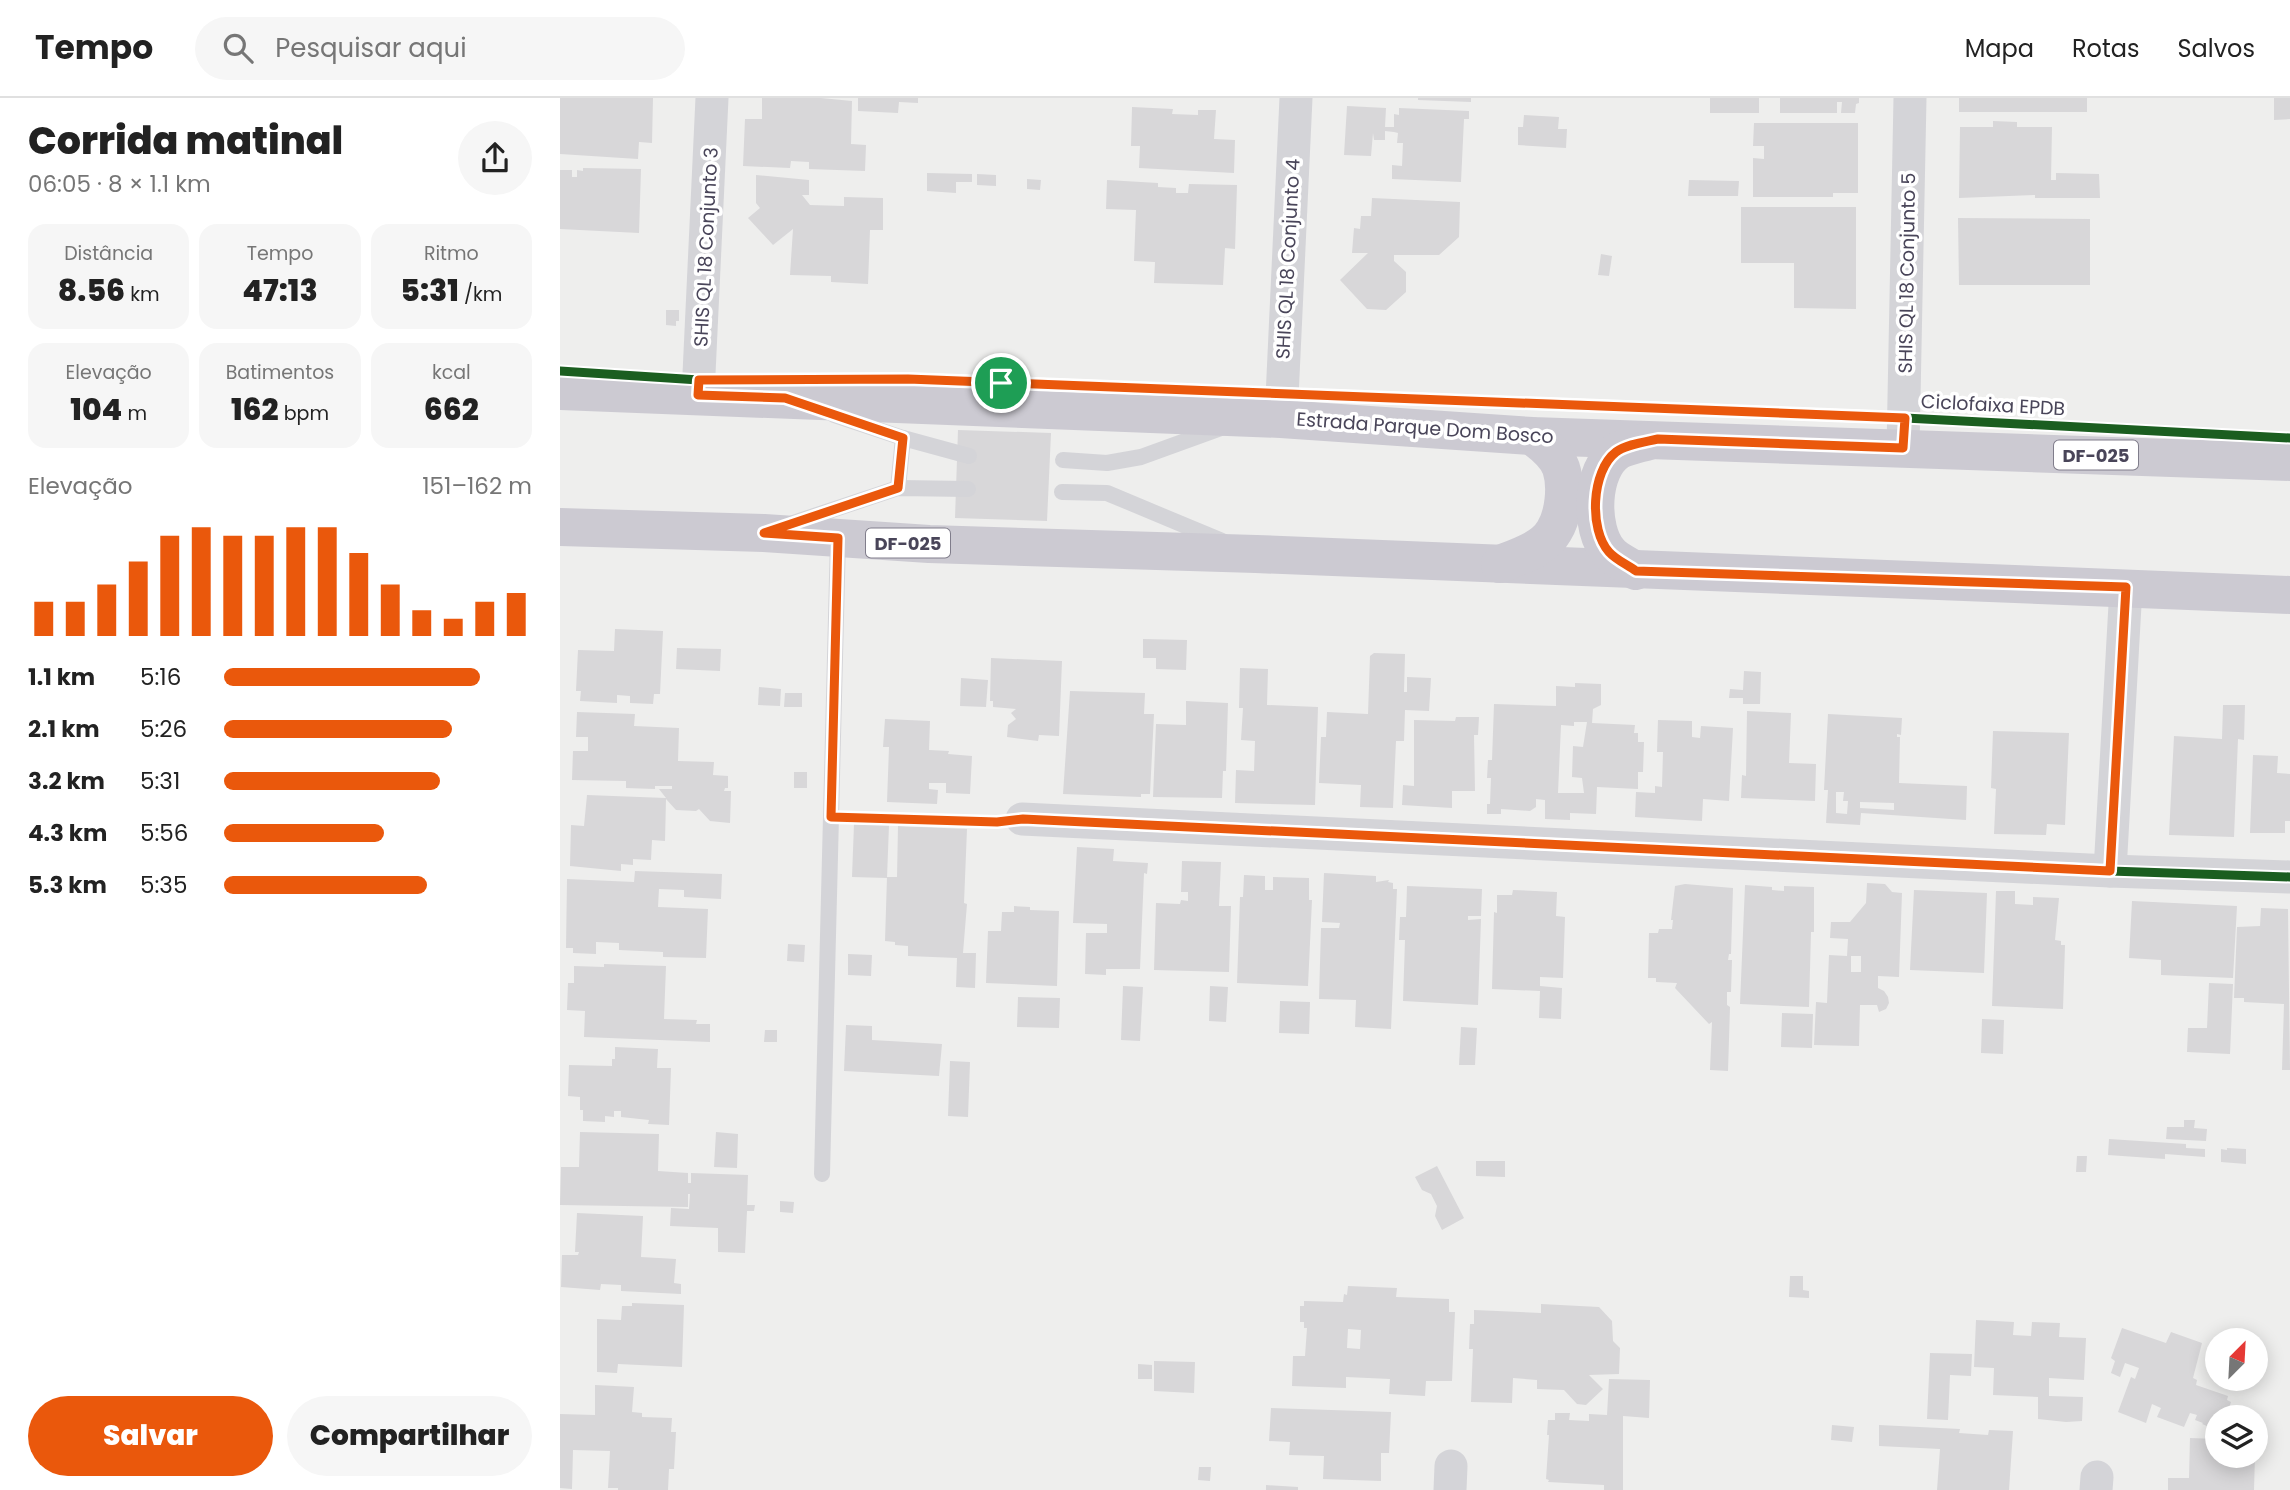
<!DOCTYPE html>
<html lang="pt">
<head>
<meta charset="utf-8">
<style>
	:root { --surface:#fff; --page:#f6f6f6; --text:#222; --muted:#767676; --line:#e0e0e0; --accent:#ea580c }
	body { margin:0; font-family:Poppins,sans-serif; background:var(--page); color:var(--text); height:100vh; display:flex; flex-direction:column; font-size:26px; white-space:nowrap }
	* { box-sizing:border-box; margin:0 }
	p { font-size:23px; color:var(--muted) }
	.icon { flex:none; width:38px; height:38px; fill:none; stroke:currentColor; stroke-width:2; stroke-linecap:round; stroke-linejoin:round }
	.map { position:relative; flex:1; overflow:hidden }
	.panel { display:flex; flex-direction:column; background:var(--surface); width:560px }
	.panel>* { flex:none }
	.needle { width:46px; rotate:24deg }
	.buttons { position:absolute; left:1645px; top:1230px; display:grid; gap:14px }
	.buttons a { display:grid; place-items:center; width:63px; height:63px; border-radius:50%; background:var(--surface); box-shadow:0 4px 18px #0003; font-size:35px }
	.pin { position:absolute; display:grid; place-items:center; width:60px; height:60px; color:#fff; margin:-30px; border:4px solid #fff; border-radius:50%; box-shadow:0 2px 7px #0007 }
	.round { display:grid; place-items:center; flex:none; width:74px; height:74px; border-radius:37px; background:var(--page) }
	.overview { display:flex; align-items:center; justify-content:space-between; height:119px; padding:0 28px }
	h1 { font-size:38px; font-weight:800; line-height:52px }
	.figures { display:grid; grid-template-columns:repeat(3,1fr); gap:10px; height:119px; padding:7px 28px }
	.figures div { display:grid; align-content:center; border-radius:18px; background:var(--page); text-align:center }
	.figures b { font-size:30px; font-weight:800 }
	.figures small { font-size:19px; font-weight:400 }
	.figures p { font-size:19px }
	.chart { height:196px; padding:14px 28px }
	.chart p { display:flex; justify-content:space-between }
	.chart svg { width:100%; height:126px; margin-top:7px; stroke:var(--accent); stroke-width:6 }
	.button { display:flex; gap:14px; margin-top:auto; padding:14px 28px }
	.button a { flex:1; height:80px; border-radius:42px; background:var(--accent); color:#fff; font-size:28px; font-weight:800; line-height:80px; text-align:center }
	.button a+a { background:var(--page); color:var(--text) }
	ul { padding:0 28px; list-style:none; font-size:23px }
	li { display:grid; grid-template-columns:112px 84px 1fr; align-items:center; height:52px }
	li i { height:18px; border-radius:9px; background:var(--accent) }
	header { display:flex; align-items:center; gap:42px; box-sizing:border-box; height:98px; padding:0 35px; background:var(--surface); border-bottom:2px solid var(--line) }
	header strong { font-size:33px }
	nav { display:flex; gap:38px; margin-inline-start:auto; font-size:24px }
	.search { width:490px; height:63px; background:var(--page); display:flex; align-items:center; gap:18px; box-sizing:border-box; padding:0 24px; border-radius:38px; color:var(--muted); font-size:26px }
	main { display:flex; flex:1; min-height:0 }
	.map>svg:first-child { display:block }
	.building { fill:#d8d7d9; fill-rule:evenodd }
	.lines { fill:none; stroke-linecap:round; stroke-linejoin:round }
	.path { stroke:#bfc6cb; stroke-width:4.5; stroke-dasharray:5 3.5; stroke-linecap:butt }
	.service { stroke:#d4d4d8; stroke-width:16 }
	.minor { stroke:#d4d4d8; stroke-width:33 }
	.primary { stroke:#cccad2; stroke-width:38 }
	.cycleway-casing { stroke:#fff; stroke-width:13 }
	.cycleway { stroke:#1b5e20; stroke-width:9 }
	.route-casing { stroke:#fff; stroke-width:14 }
	.route { stroke:#ea580c; stroke-width:9 }
	.labels { text-anchor:middle; dominant-baseline:central; stroke-width:7; stroke-linejoin:round; paint-order:stroke }
	.shield { fill:#fff; stroke:#807d8b; stroke-width:2 }
	.shield-label { font-size:18px; font-weight:bold; fill:#494559 }
	.street-label { font-size:19px; fill:#494559; stroke:#fff }
</style>
</head>
<body>
<header>
<strong>Tempo</strong>
<div class="search"><svg class="icon" aria-label="search" viewBox="0 0 24 24"><circle cx="10" cy="10" r="6"/><path d="M15 15l6 6"/></svg>Pesquisar aqui</div>
<nav><a>Mapa</a><a>Rotas</a><a>Salvos</a></nav>
</header>
<main>
<section class="panel">
<div class="overview"><div><h1>Corrida matinal</h1><p>06:05 · 8 × 1.1 km</p></div><a class="round"><svg class="icon" aria-label="share" viewBox="0 0 24 24"><path d="M12 15V3M7 8l5-5 5 5M5 13v7h14v-7"/></svg></a></div>
<div class="figures">
<div><p>Distância</p><b>8.56<small> km</small></b></div>
<div><p>Tempo</p><b>47:13</b></div>
<div><p>Ritmo</p><b>5:31<small> /km</small></b></div>
</div>
<div class="figures">
<div><p>Elevação</p><b>104<small> m</small></b></div>
<div><p>Batimentos</p><b>162<small> bpm</small></b></div>
<div><p>kcal</p><b>662</b></div>
</div>
<div class="chart"><p><span>Elevação</span>151–162 m</p>
<svg viewBox="0 0 160 44" preserveAspectRatio="none"><path d="M5 44V32M15 44V32M25 44V26M35 44V18M45 44V9M55 44V6M65 44V9M75 44V9M85 44V6M95 44V6M105 44V15M115 44V26M125 44V35M135 44V38M145 44V32M155 44V29"/></svg>
</div>
<ul>
<li><b>1.1 km</b>5:16<i style="width:83%"></i></li>
<li><b>2.1 km</b>5:26<i style="width:74%"></i></li>
<li><b>3.2 km</b>5:31<i style="width:70%"></i></li>
<li><b>4.3 km</b>5:56<i style="width:52%"></i></li>
<li><b>5.3 km</b>5:35<i style="width:66%"></i></li>
</ul>
<div class="button"><a>Salvar</a><a>Compartilhar</a></div>
</section>
<div class="map">
<svg width="1730" height="1392" viewBox="0 0 1730 1392">
	<rect width="100%" height="100%" fill="#eeeeed"/>
	<g class="building">
		<polygon points="0,0 93,0 92,45 79,44 78,61 0,56"/>
		<polygon points="202,0 261,0 292,3 291,46 306,47 305,73 249,71 249,64 231,63 230,70 183,68 185,21 202,21"/>
		<polygon points="298,0 358,0 358,5 339,4 338,15 298,13"/>
		<polygon points="858,0 911,0 911,4 858,2"/>
		<rect x="1150" y="0" width="49" height="15"/>
		<polygon points="1220,0 1299,0 1299,5 1296,6 1295,15 1281,15 1282,4 1277,4 1277,15 1220,15"/>
		<rect x="1399" y="0" width="128" height="14"/>
		<polygon points="1714,0 1730,0 1730,21 1714,22"/>
		<polygon points="787,8 826,10 825,29 834,29 834,16 839,17 839,10 909,13 909,21 904,21 901,84 832,81 832,67 842,68 843,45 837,45 838,35 834,34 825,33 825,42 814,42 813,35 811,58 784,57"/>
		<polygon points="572,9 613,11 612,16 638,17 638,12 656,12 654,41 675,42 674,75 579,70 580,48 571,48"/>
		<polygon points="964,17 999,19 998,31 1007,31 1006,50 958,47 958,29 963,29"/>
		<polygon points="1433,23 1457,24 1457,29 1492,29 1491,82 1496,82 1496,75 1539,76 1540,100 1475,100 1475,97 1399,100 1400,29 1433,29"/>
		<polygon points="1194,25 1298,25 1298,95 1273,95 1273,99 1193,99 1193,60 1204,61 1204,48 1193,48"/>
		<polygon points="23,70 81,71 79,135 0,131 0,72 12,72 12,79 17,79 17,72 23,73"/>
		<polygon points="367,75 412,76 412,84 396,84 396,95 367,93"/>
		<polygon points="417,76 436,77 436,88 417,87"/>
		<polygon points="196,77 249,82 249,97 242,97 250,107 284,108 284,99 323,100 323,132 310,132 308,186 271,184 271,178 230,177 233,131 213,147 188,120 200,110 196,105"/>
		<polygon points="467,81 481,82 480,92 467,91"/>
		<polygon points="547,82 598,85 598,89 616,90 616,95 628,95 629,86 677,87 675,151 665,150 663,187 594,185 595,164 574,163 576,112 546,111"/>
		<polygon points="1129,82 1179,83 1178,98 1128,98"/>
		<polygon points="812,100 900,104 899,139 879,157 834,157 834,163 846,174 846,194 826,212 807,211 780,182 808,155 792,155 794,130 800,131 801,118 811,118"/>
		<polygon points="1181,109 1296,109 1296,211 1234,210 1234,165 1181,165"/>
		<polygon points="1398,120 1530,121 1530,187 1399,187"/>
		<polygon points="1041,156 1052,158 1049,178 1038,177"/>
		<polygon points="106,212 119,212 119,223 116,223 116,228 106,227"/>
		<polygon points="398,332 491,335 487,423 395,420"/>
		<polygon points="55,531 103,533 100,596 94,596 93,606 70,605 70,598 57,597 57,605 20,603 21,593 16,593 18,552 54,553"/>
		<polygon points="583,541 627,542 626,572 596,571 596,560 583,560"/>
		<polygon points="117,550 161,551 160,573 116,571"/>
		<polygon points="814,555 845,556 844,594 847,594 847,579 871,580 869,613 845,612 844,643 836,643 833,710 800,709 801,687 759,685 761,639 766,639 767,614 808,616 810,558"/>
		<polygon points="431,560 502,563 499,638 479,637 478,643 447,639 448,627 456,621 451,615 456,611 433,609 433,603 430,603"/>
		<polygon points="680,570 708,571 707,607 758,609 755,707 675,705 676,672 694,673 695,643 681,642 683,610 679,610"/>
		<polygon points="1184,573 1201,574 1200,606 1183,606 1183,600 1169,600 1170,591 1183,592"/>
		<polygon points="401,580 428,582 426,609 400,608"/>
		<path d="M1015,585L1041,586V607L1033,611L1032,625L1075,627L1074,635H1078V644H1084L1083,674H1078V691L1037,689L1036,716L1010,715V722L985,721V702L976,701V709L970,713L941,711V716H927V706H930L931,680H927L928,662H932L934,606L996,608V588L1015,589ZM1014,624H1027L1023,649L1013,648L1012,679L1022,680L1024,695H998L1001,627L1014,628Z"/>
		<polygon points="199,589 221,591 220,608 198,607"/>
		<polygon points="510,593 585,595 584,616 594,616 590,696 581,696 581,699 503,696"/>
		<polygon points="225,595 242,595 242,609 224,609"/>
		<polygon points="626,603 668,605 666,673 663,673 662,700 593,699 596,626 626,627"/>
		<polygon points="1663,607 1685,607 1684,642 1678,641 1674,739 1609,737 1614,638 1662,641"/>
		<polygon points="1187,613 1231,615 1229,665 1256,666 1255,703 1181,700 1182,677 1186,678"/>
		<polygon points="17,614 75,616 74,628 119,630 118,663 154,664 153,677 168,678 168,690 165,690 164,693 171,693 170,725 150,723 139,711 136,713 116,712 106,701 105,743 92,742 91,762 73,761 73,767 61,766 61,773 10,768 11,727 24,728 27,697 106,700 99,691 112,691 112,688 95,688 95,691 66,690 66,683 12,682 13,653 28,653 28,639 16,639"/>
		<path d="M1268,616L1342,620L1341,637L1337,636V639H1340L1339,685L1407,688L1406,722L1301,715L1300,727L1266,725L1268,692H1264ZM1276,694H1284L1283,703H1288L1287,716L1276,715ZM1300,704L1334,705V712L1300,710Z"/>
		<polygon points="896,619 919,619 918,637 914,637 915,693 892,693 892,710 842,707 843,687 854,688 854,622 895,623"/>
		<polygon points="325,621 370,623 369,652 389,653 388,656 412,658 410,696 386,695 386,685 369,685 369,691 378,692 377,706 327,704 329,649 323,649"/>
		<polygon points="1098,622 1132,623 1132,639 1140,640 1141,628 1173,630 1169,703 1143,701 1142,723 1075,719 1076,694 1095,695 1095,688 1102,689 1103,654 1097,654"/>
		<polygon points="1433,633 1509,635 1505,727 1487,726 1486,737 1434,736 1436,691 1431,690"/>
		<polygon points="1693,657 1718,658 1717,675 1730,676 1730,723 1725,723 1725,735 1690,735"/>
		<rect x="234" y="674" width="13" height="16"/>
		<polygon points="294,726 329,727 327,780 292,779"/>
		<polygon points="338,728 407,731 404,805 407,806 403,855 416,855 415,890 396,889 397,860 348,858 348,848 335,847 335,844 325,843 327,779 337,779"/>
		<polygon points="517,749 554,751 553,763 588,765 587,776 584,775 580,871 546,871 546,877 525,876 526,835 547,835 547,826 513,825"/>
		<polygon points="622,763 661,764 659,808 671,808 669,874 594,872 596,805 620,806 621,802 628,803 628,794 621,794"/>
		<polygon points="75,773 162,776 161,801 124,799 124,792 99,791 98,809 148,811 146,860 103,859 103,854 59,852 59,845 36,844 36,856 13,855 13,850 6,850 7,781 74,784"/>
		<polygon points="764,775 816,778 816,784 829,782 828,784 833,785 833,791 837,791 831,931 795,929 796,902 759,901 761,830 779,830 780,825 762,824"/>
		<polygon points="684,777 705,778 705,792 713,792 713,779 749,780 749,802 752,802 748,888 677,885 680,799 683,799"/>
		<path d="M1307,785L1325,786L1332,794L1342,795L1339,879L1318,878V890L1324,893L1328,899L1329,905L1326,911L1319,914L1317,907H1300L1299,948L1254,947L1256,904L1267,905L1269,857L1287,858L1288,841L1270,840L1271,824H1290L1306,805ZM1291,858H1301V874H1291Z"/>
		<polygon points="1125,786 1173,790 1171,856 1169,856 1168,862 1172,862 1171,894 1167,894 1167,907 1170,909 1168,973 1150,972 1152,924 1149,926 1115,890 1117,885 1096,884 1096,880 1088,880 1089,835 1098,835 1099,831 1112,831 1113,822 1111,822 1115,788"/>
		<polygon points="1185,787 1212,789 1212,792 1224,793 1224,788 1254,789 1254,834 1251,834 1249,909 1180,906"/>
		<polygon points="847,788 922,791 921,818 908,818 908,822 921,821 918,907 843,903 845,842 839,842 840,819 846,819"/>
		<polygon points="953,792 997,794 996,818 1005,819 1003,880 980,879 980,888 1002,890 1001,921 979,920 980,893 932,891 934,814 937,815 937,797 952,797"/>
		<polygon points="1354,792 1427,795 1424,875 1350,872"/>
		<polygon points="1436,793 1455,793 1455,806 1473,807 1473,799 1499,800 1495,842 1501,843 1501,847 1505,847 1503,911 1432,908"/>
		<polygon points="1572,803 1677,808 1673,880 1601,877 1601,862 1569,860"/>
		<polygon points="454,808 470,809 470,812 499,813 497,888 426,885 428,833 441,833 442,814 454,814"/>
		<polygon points="1701,810 1728,811 1730,972 1722,972 1724,906 1684,904 1684,900 1674,900 1677,829 1700,828"/>
		<polygon points="228,846 245,847 244,864 227,863"/>
		<polygon points="288,856 312,857 311,878 288,877"/>
		<polygon points="44,866 106,868 104,921 137,922 136,926 150,926 150,944 24,939 25,913 7,912 8,885 14,885 14,868 44,869"/>
		<polygon points="1649,885 1673,886 1670,956 1627,954 1628,930 1647,930"/>
		<polygon points="563,888 583,889 580,943 561,942"/>
		<polygon points="650,888 668,889 666,924 649,923"/>
		<polygon points="458,899 500,900 499,930 457,929"/>
		<polygon points="720,903 750,904 749,936 719,935"/>
		<polygon points="1222,915 1253,916 1252,950 1221,949"/>
		<polygon points="1422,921 1444,922 1443,956 1421,955"/>
		<polygon points="286,927 312,928 312,942 382,946 379,978 284,973"/>
		<polygon points="901,929 917,930 915,967 899,967"/>
		<polygon points="205,932 217,932 217,944 204,944"/>
		<polygon points="55,949 98,951 97,970 111,970 109,1027 88,1026 89,1022 61,1019 61,1013 54,1013 54,1019 45,1018 45,1024 23,1023 23,1012 20,1012 20,999 8,998 9,967 52,968 52,961 55,961"/>
		<polygon points="390,963 410,964 408,1019 388,1018"/>
		<polygon points="1624,1022 1635,1022 1634,1030 1647,1031 1646,1043 1606,1041 1607,1029 1624,1029"/>
		<polygon points="20,1034 99,1036 98,1073 128,1075 128,1085 131,1085 131,1075 188,1077 187,1107 195,1107 194,1113 187,1113 185,1155 158,1154 158,1130 110,1128 111,1110 129,1111 130,1096 128,1096 128,1109 0,1107 1,1069 19,1069"/>
		<polygon points="156,1034 178,1036 177,1070 154,1069"/>
		<polygon points="1549,1041 1626,1046 1626,1050 1645,1051 1645,1059 1605,1056 1605,1061 1548,1057"/>
		<polygon points="1667,1050 1686,1051 1686,1066 1661,1064 1661,1051 1667,1052"/>
		<polygon points="1517,1058 1527,1058 1526,1074 1516,1074"/>
		<polygon points="916,1063 945,1063 945,1079 916,1078"/>
		<polygon points="877,1068 904,1120 882,1132 875,1118 877,1108 871,1096 862,1092 855,1079"/>
		<polygon points="220,1103 234,1104 233,1115 220,1114"/>
		<polygon points="17,1115 83,1118 81,1159 116,1161 114,1185 121,1186 121,1196 61,1193 61,1187 41,1186 40,1192 1,1189 2,1157 18,1157 19,1154 15,1154"/>
		<polygon points="1230,1178 1243,1178 1243,1192 1249,1193 1249,1200 1229,1199"/>
		<path d="M788,1188L837,1190L836,1199L889,1201V1214H895L892,1283H866L865,1298L829,1296L830,1281L786,1279V1290L732,1288L733,1258H745L747,1230H744V1224H740V1208H744V1203L783,1204L784,1196L787,1197ZM788,1231L801,1232L800,1251L787,1250Z"/>
		<polygon points="72,1205 124,1207 122,1269 58,1266 57,1275 37,1274 37,1221 61,1222 62,1208 72,1208"/>
		<polygon points="981,1206 1039,1209 1052,1223 1053,1243 1060,1250 1059,1276 1029,1277 1043,1291 1026,1307 1017,1306 1004,1292 977,1291 977,1282 953,1280 952,1305 911,1304 913,1251 909,1251 910,1226 914,1226 914,1212 981,1215"/>
		<polygon points="1416,1222 1454,1224 1453,1237 1471,1238 1472,1224 1500,1225 1499,1239 1526,1240 1524,1282 1489,1280 1489,1298 1523,1299 1522,1323 1506,1324 1478,1321 1478,1299 1433,1297 1434,1270 1414,1269"/>
		<polygon points="1562,1230 1606,1245 1611,1234 1642,1245 1633,1280 1637,1282 1636,1287 1668,1298 1667,1302 1671,1304 1666,1320 1657,1320 1657,1332 1642,1326 1643,1325 1635,1322 1637,1317 1630,1315 1624,1329 1597,1319 1601,1310 1592,1306 1586,1325 1558,1314 1571,1279 1575,1281 1579,1270 1565,1265 1560,1279 1551,1275 1555,1263 1551,1260"/>
		<polygon points="1370,1255 1412,1256 1411,1278 1390,1277 1388,1322 1367,1321"/>
		<polygon points="594,1263 635,1264 634,1295 594,1293"/>
		<polygon points="578,1266 592,1267 592,1281 578,1281"/>
		<polygon points="1049,1281 1090,1282 1089,1320 1063,1318 1063,1392 1044,1392 1044,1387 988,1384 989,1382 986,1381 989,1337 987,1337 988,1322 995,1322 995,1315 1010,1315 1009,1322 1029,1323 1029,1316 1047,1317"/>
		<polygon points="35,1287 74,1289 72,1314 82,1315 82,1319 112,1320 111,1334 116,1334 114,1371 109,1371 108,1392 58,1392 58,1390 48,1390 50,1353 13,1352 12,1391 0,1390 0,1316 35,1317"/>
		<polygon points="711,1310 831,1314 829,1355 821,1355 821,1383 763,1381 764,1358 729,1357 730,1344 709,1343"/>
		<polygon points="1272,1327 1294,1329 1292,1344 1271,1342"/>
		<polygon points="1319,1327 1400,1331 1399,1335 1428,1337 1429,1332 1453,1333 1449,1392 1377,1392 1380,1351 1319,1348"/>
		<polygon points="1630,1340 1657,1341 1657,1358 1695,1358 1694,1392 1608,1392 1608,1380 1629,1380"/>
		<polygon points="639,1369 651,1369 650,1383 638,1382"/>
		<polygon points="706,1387 738,1389 738,1392 706,1392"/>
	</g>
	<g class="lines">
		<polyline class="path" points="293,720 434,724"/>
		<g class="service">
			<polyline points="274,317 343,340 409,358"/>
			<polyline points="503,362 547,365 581,359 661,330"/>
			<polyline points="338,390 343,340"/>
			<polyline points="502,394 547,395 662,443"/>
			<polyline points="233,425 338,390 408,391"/>
			<polyline points="262,1076 278,440"/>
		</g>
		<g class="minor">
			<polyline points="138,297 152,0"/>
			<polyline points="721,321 736,0"/>
			<polyline points="1343,350 1350,0"/>
			<polyline points="462,721 1550,773 1730,779"/>
			<polyline points="1550,773 1566,489"/>
			<polyline points="890,1392 891,1368"/>
			<polyline points="1536,1392 1537,1379"/>
		</g>
		<g class="primary">
			<polyline points="0,293 721,321 972,338 1730,364"/>
			<polyline points="0,429 204,435 369,446 696,456 1730,497"/>
			<path d="M940,466C958,459 984,451 994,433C1004,417 1007,388 1001,370C996,356 983,346 972,338"/>
			<path d="M1076,473C1068,467 1055,462 1049,454C1029,431 1030,371 1058,353C1067,348 1079,346 1089,343"/>
		</g>
		<g class="cycleway-casing">
			<g id="cycleway">
				<polyline points="0,273 139,282 348,281 1345,320 1730,340"/>
				<polyline points="462,721 1550,773 1730,779"/>
			</g>
		</g>
		<use href="#cycleway" class="cycleway"/>
	</g>
	<g class="lines">
		<g class="route-casing">
			<path id="route" d="M348,281L1345,320L1343,350L1098,341C1085,344 1067,346 1056,354C1031,373 1029,432 1049,454C1056,462 1068,467 1076,473L1566,489L1550,773L463,721L437,724L271,719L278,440L204,435L338,390L343,340L225,300L138,297L139,282Z"/>
		</g>
		<use href="#route" class="route"/>
	</g>
	<g class="labels">
		<g class="shield">
			<rect x="1494" y="342.5" width="84" height="29" rx="5"/>
			<rect x="306" y="430.5" width="84" height="29" rx="5"/>
		</g>
		<g class="shield-label">
			<text x="1536" y="357">DF-025</text>
			<text x="348" y="445">DF-025</text>
		</g>
		<g class="street-label">
			<text transform="translate(146 149) rotate(-87)">SHIS QL 18 Conjunto 3</text>
			<text transform="translate(728 161) rotate(-87)">SHIS QL 18 Conjunto 4</text>
			<text transform="translate(1347 175) rotate(-89)">SHIS QL 18 Conjunto 5</text>
			<text transform="translate(1433 307) rotate(3)">Ciclofaixa EPDB</text>
			<text transform="translate(865 330) rotate(4)">Estrada Parque Dom Bosco</text>
		</g>
	</g>
</svg>
<div class="buttons">
<a><svg class="needle" viewBox="-14 -14 28 28"><path d="M0-13l5 13h-10z" fill="#e53935"/><path d="M0 13l5-13h-10z" fill="#767676"/></svg></a>
<a><svg class="icon" aria-label="layers" viewBox="0 0 24 24"><path d="M12 4l9 5-9 5-9-5zM3 14l9 5 9-5"/></svg></a>
</div>
<div class="pin" style="left:441px;top:285px;background:#1e9e55"><svg class="icon" aria-label="arrive" viewBox="0 0 24 24"><path d="M6 21V4h12l-3 4 3 4H6"/></svg></div>
</div>
</main>
</body>
</html>
